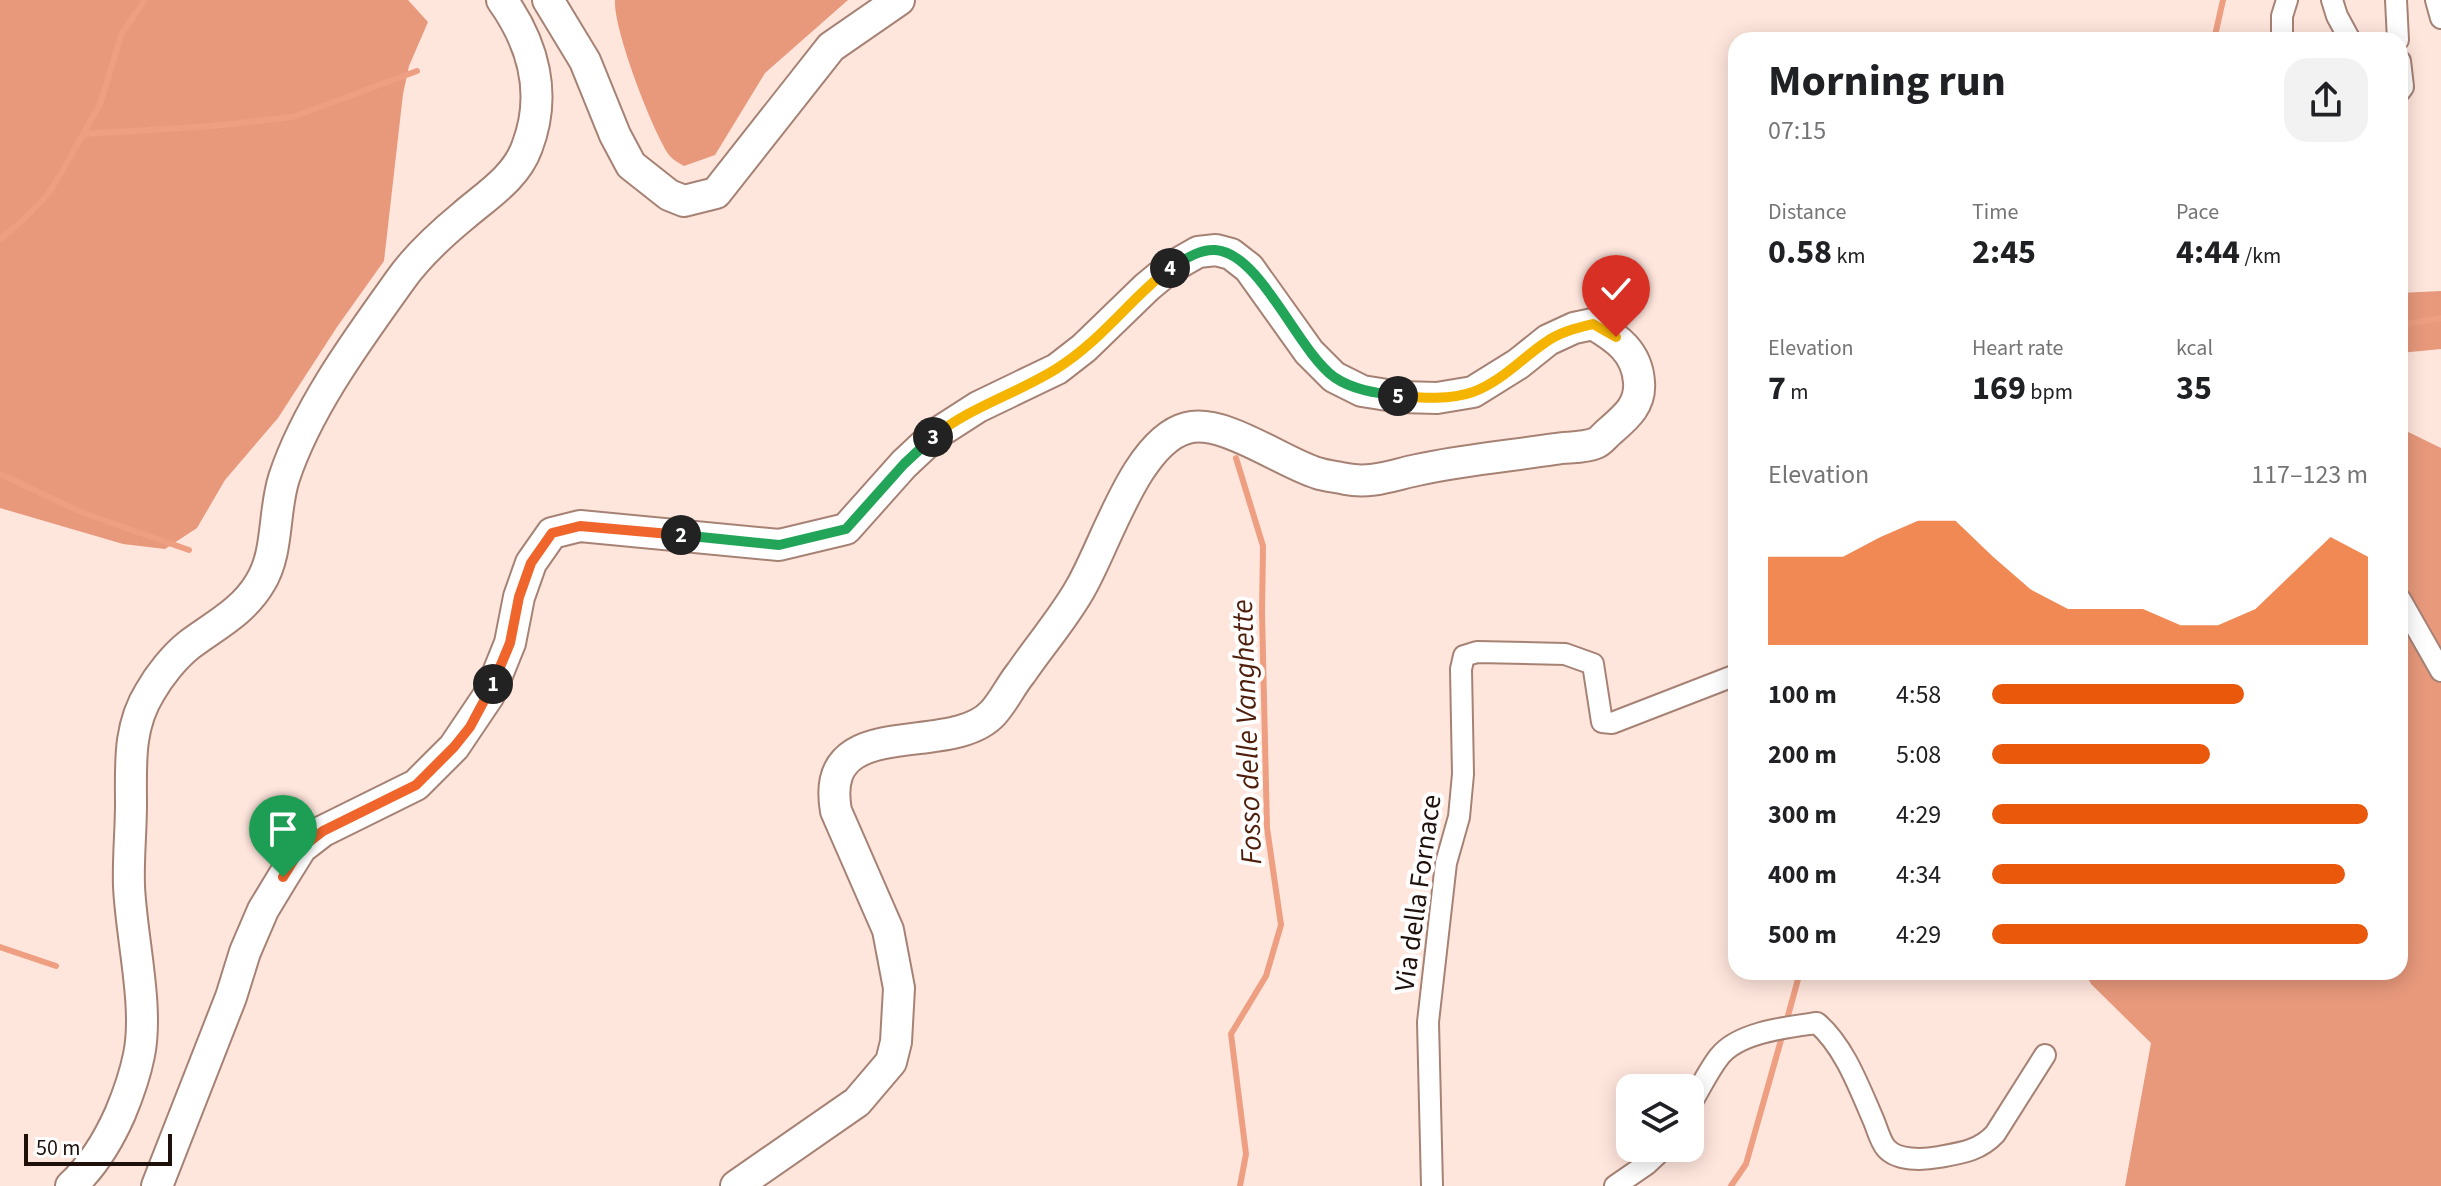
<!DOCTYPE html>
<html lang="en">
<head>
<meta charset="utf-8">
<style>
	:root { --surface:#fff; --page:#f2f2f2; --text:#202124; --muted:#757577; --accent:#ea580c }
	body { margin:0; font-family:"Source Sans 3",sans-serif; background:var(--page); color:var(--text); height:100vh; display:flex; flex-direction:column; font-size:30px; white-space:nowrap }
	* { box-sizing:border-box; margin:0 }
	p { font-size:26px; color:var(--muted) }
	.icon { flex:none; width:44px; height:44px; fill:none; stroke:currentColor; stroke-width:2; stroke-linecap:round; stroke-linejoin:round }
	.map { position:relative; flex:1; overflow:hidden }
	.drawer { position:absolute; left:1728px; top:32px; width:680px; height:948px; display:flex; flex-direction:column; background:var(--surface); border-radius:24px; box-shadow:0 4px 20px #0003 }
	.drawer>* { flex:none }
	.fabs { position:absolute; left:1616px; top:1074px; display:grid; gap:16px }
	.fabs a { display:grid; place-items:center; width:88px; height:88px; border-radius:16px; background:var(--surface); box-shadow:0 4px 20px #0003; font-size:40px }
	.scale { position:absolute; left:24px; bottom:20px; width:148px; box-sizing:border-box; padding-left:8px; border:4px solid #1e110c; border-top:0; font-size:22px; line-height:28px; white-space:nowrap; color:#1e110c; -webkit-text-stroke:6px #fff; paint-order:stroke }
	.pin { position:absolute; display:grid; place-items:center; width:68px; height:68px; color:#fff; margin:-82px -34px; border-radius:50% 50% 50% 0; rotate:-45deg; box-shadow:0 0 8px #0007 }
	.pin .icon { rotate:45deg }
	.km { position:absolute; width:40px; height:40px; margin:-20px; border-radius:50%; background:#222; color:#fff; font-size:22px; line-height:40px; text-align:center }
	.round { display:grid; place-items:center; flex:none; width:84px; height:84px; border-radius:24px; background:var(--page) }
	.summary { display:flex; align-items:center; justify-content:space-between; height:136px; padding:0 40px }
	h1 { font-size:44px; font-weight:700; line-height:60px }
	.metrics { display:grid; grid-template-columns:repeat(3,1fr); gap:12px; height:136px; padding:8px 40px }
	.metrics div { display:grid; align-content:center }
	.metrics b { font-size:34px; font-weight:700 }
	.metrics small { font-size:22px; font-weight:400 }
	.metrics p { font-size:22px }
	.chart { height:224px; padding:16px 40px }
	.chart p { display:flex; justify-content:space-between }
	.chart svg { width:100%; height:144px; margin-top:8px; fill:var(--accent); opacity:.7 }
	ul { padding:0 40px; list-style:none; font-size:26px }
	li { display:grid; grid-template-columns:128px 96px 1fr; align-items:center; height:60px }
	li i { height:20px; border-radius:10px; background:var(--accent) }
	.map>svg:first-child { display:block }
	.forest { fill:#e8997c }
	.lines { fill:none; stroke-linecap:round; stroke-linejoin:round }
	.stream { stroke:#ee9f81; stroke-width:6 }
	.street-casing { stroke:#a68275; stroke-width:24 }
	.secondary-casing { stroke:#a68275; stroke-width:34 }
	.street { stroke:#fff; stroke-width:20 }
	.secondary { stroke:#fff; stroke-width:30 }
	.split-1-casing { stroke:#fff; stroke-width:16 }
	.split-2-casing { stroke:#fff; stroke-width:16 }
	.split-3-casing { stroke:#fff; stroke-width:16 }
	.split-4-casing { stroke:#fff; stroke-width:16 }
	.split-5-casing { stroke:#fff; stroke-width:16 }
	.split-6-casing { stroke:#fff; stroke-width:16 }
	.split-1 { stroke:#f0652b; stroke-width:10 }
	.split-2 { stroke:#f0652b; stroke-width:10 }
	.split-3 { stroke:#22a559; stroke-width:10 }
	.split-4 { stroke:#f5b400; stroke-width:10 }
	.split-5 { stroke:#22a559; stroke-width:10 }
	.split-6 { stroke:#f5b400; stroke-width:10 }
	.labels { text-anchor:middle; dominant-baseline:central; stroke-width:8; stroke-linejoin:round; paint-order:stroke }
	.street-label { font-size:28px; fill:#1e110c; stroke:#fff }
	.water-label { font-size:30px; font-style:italic; fill:#501f0b; stroke:#fff }
</style>
</head>
<body>
<div class="map">
<svg width="2441" height="1186" viewBox="0 0 2441 1186">
	<rect width="100%" height="100%" fill="#ffe6dd"/>
	<g class="forest">
		<polygon points="0,0 408,0 428,22 409,66 403,94 384,261 337,327 278,418 225,480 197,528 165,549 123,544 0,508"/>
		<path d="M615,0H848L765,73L715,155L684,166C679,163 673,160 669,155C652,130 613,28 615,0Z"/>
		<polygon points="2441,291 2441,349 2400,353 2400,293"/>
		<polygon points="2400,428 2441,448 2441,1186 2125,1186 2151,1043 2091,984 2085,972 2400,972"/>
	</g>
	<g class="lines">
		<g class="stream">
			<polyline points="2214,40 2223,0"/>
			<polyline points="84,134 213,126 293,117 417,71"/>
			<polyline points="0,239 22,221 48,194 63,170 100,104 122,33 145,0"/>
			<polyline points="2400,325 2441,318"/>
			<polyline points="1236,458 1263,546 1262,613 1267,828 1281,925 1266,976 1231,1034 1246,1154 1240,1186"/>
			<polyline points="0,474 83,513 189,550"/>
			<polyline points="0,947 56,966"/>
			<polyline points="1786,1023 1800,972"/>
			<polyline points="1731,1186 1746,1164 1783,1033"/>
		</g>
		<g class="street-casing">
			<g id="street">
				<polyline points="2332,0 2337,16 2350,40"/>
				<polyline points="2396,0 2398,40"/>
				<polyline points="2436,0 2441,18"/>
				<polyline points="2282,40 2282,16 2287,0"/>
				<polyline points="2400,61 2403,87 2400,91"/>
				<polyline points="2400,599 2441,671"/>
				<path d="M1690,1105C1700,1089 1708,1071 1719,1057C1738,1032 1788,1027 1817,1023C1844,1046 1859,1087 1873,1119C1877,1128 1880,1141 1886,1148C1897,1161 1923,1160 1939,1157C1961,1153 1979,1151 1995,1134L2045,1055"/>
				<polyline points="1432,1186 1428,1022 1446,863 1459,817 1463,774 1461,669 1464,656 1477,652 1565,654 1593,664 1602,722 1612,723 1736,675"/>
				<polyline points="1615,1186 1647,1164 1664,1148"/>
			</g>
		</g>
		<g class="secondary-casing">
			<g id="secondary">
				<polyline points="548,0 585,61 615,135 631,165 669,195 684,201 716,193 831,47 899,0"/>
				<path d="M71,1186C93,1166 108,1141 120,1114C128,1095 135,1075 139,1055C149,1007 131,936 129,886C128,859 131,831 131,804C131,765 128,727 150,692C159,676 174,657 189,645C214,626 243,612 260,583C279,553 273,512 284,478C307,408 358,339 401,279C418,255 440,235 463,216C486,196 516,178 527,147C547,95 534,45 502,0"/>
				<path d="M157,1186L231,997L245,952L263,910L283,877L301,848L323,831L416,785L454,747L489,695L510,643L519,597L531,563L552,533L580,526L779,545L846,529L904,464L936,434L978,407L1057,369L1084,348L1147,287L1170,268L1198,252L1216,250L1231,254L1249,268L1309,352L1334,377L1362,391L1400,397L1437,398L1473,392L1518,364L1548,340L1574,328L1593,324C1617,338 1637,352 1639,382C1641,405 1626,417 1610,431C1606,434 1601,441 1596,443C1585,448 1567,447 1555,449C1509,456 1462,460 1417,470C1393,475 1371,484 1346,479C1337,477 1326,476 1317,473C1283,463 1223,418 1187,428C1136,441 1106,545 1080,589C1063,619 1040,645 1021,673C1011,685 1004,701 993,713C950,760 818,710 836,811L888,930L899,988L896,1042L891,1062L857,1102L736,1186"/>
			</g>
		</g>
		<use href="#street" class="street"/>
		<use href="#secondary" class="secondary"/>
	</g>
	<g class="lines">
		<g class="split-1-casing">
			<polyline id="split-1" points="283,877 301,848 323,831 416,785 454,747 470,727 493,684"/>
		</g>
		<g class="split-2-casing">
			<polyline id="split-2" points="493,684 510,643 519,597 531,563 552,533 580,526 681,535"/>
		</g>
		<g class="split-3-casing">
			<polyline id="split-3" points="681,535 779,545 846,529 904,464 933,437"/>
		</g>
		<g class="split-4-casing">
			<path id="split-4" d="M933,437C970,407 1016,394 1056,369C1100,342 1130,299 1170,268"/>
		</g>
		<g class="split-5-casing">
			<path id="split-5" d="M1170,268C1184,260 1199,249 1215,250C1260,252 1297,350 1334,377C1353,390 1376,393 1398,396"/>
		</g>
		<g class="split-6-casing">
			<path id="split-6" d="M1398,396C1422,398 1450,400 1473,392C1501,382 1522,358 1546,342C1560,332 1577,328 1593,324L1616,337"/>
		</g>
		<use href="#split-1" class="split-1"/>
		<use href="#split-2" class="split-2"/>
		<use href="#split-3" class="split-3"/>
		<use href="#split-4" class="split-4"/>
		<use href="#split-5" class="split-5"/>
		<use href="#split-6" class="split-6"/>
	</g>
	<g class="labels">
		<g class="street-label">
			<text transform="translate(1418 893) rotate(-82)">Via della Fornace</text>
		</g>
		<g class="water-label">
			<text transform="translate(1247 732) rotate(-92)">Fosso delle Vanghette</text>
		</g>
	</g>
</svg>
<div class="fabs">
<a><svg class="icon" aria-label="layers" viewBox="0 0 24 24"><path d="M12 4l9 5-9 5-9-5zM3 14l9 5 9-5"/></svg></a>
</div>
<div class="scale">50 m</div>
<div class="pin" style="left:283px;top:877px;background:#1e9e55"><svg class="icon" aria-label="arrive" viewBox="0 0 24 24"><path d="M6 21V4h12l-3 4 3 4H6"/></svg></div>
<div class="pin" style="left:1616px;top:337px;background:#d93025"><svg class="icon" aria-label="check" viewBox="0 0 24 24"><path d="M5 12l5 5 9-10"/></svg></div>
<b class="km" style="left:493px;top:684px">1</b>
<b class="km" style="left:681px;top:535px">2</b>
<b class="km" style="left:933px;top:437px">3</b>
<b class="km" style="left:1170px;top:268px">4</b>
<b class="km" style="left:1398px;top:396px">5</b>
<section class="drawer">
<div class="summary"><div><h1>Morning run</h1><p>07:15</p></div><a class="round"><svg class="icon" aria-label="share" viewBox="0 0 24 24"><path d="M12 15V3M7 8l5-5 5 5M5 13v7h14v-7"/></svg></a></div>
<div class="metrics">
<div><p>Distance</p><b>0.58<small> km</small></b></div>
<div><p>Time</p><b>2:45</b></div>
<div><p>Pace</p><b>4:44<small> /km</small></b></div>
</div>
<div class="metrics">
<div><p>Elevation</p><b>7<small> m</small></b></div>
<div><p>Heart rate</p><b>169<small> bpm</small></b></div>
<div><p>kcal</p><b>35</b></div>
</div>
<div class="chart"><p><span>Elevation</span>117–123 m</p>
<svg viewBox="0 0 160 44" preserveAspectRatio="none"><path d="M0 44V17L10 17L20 17L30 11L40 6L50 6L60 17L70 27L80 33L90 33L100 33L110 38L120 38L130 33L140 22L150 11L160 17V44z"/></svg>
</div>
<ul>
<li><b>100 m</b>4:58<i style="width:67%"></i></li>
<li><b>200 m</b>5:08<i style="width:58%"></i></li>
<li><b>300 m</b>4:29<i style="width:100%"></i></li>
<li><b>400 m</b>4:34<i style="width:94%"></i></li>
<li><b>500 m</b>4:29<i style="width:100%"></i></li>
</ul>
</section>
</div>
</body>
</html>
